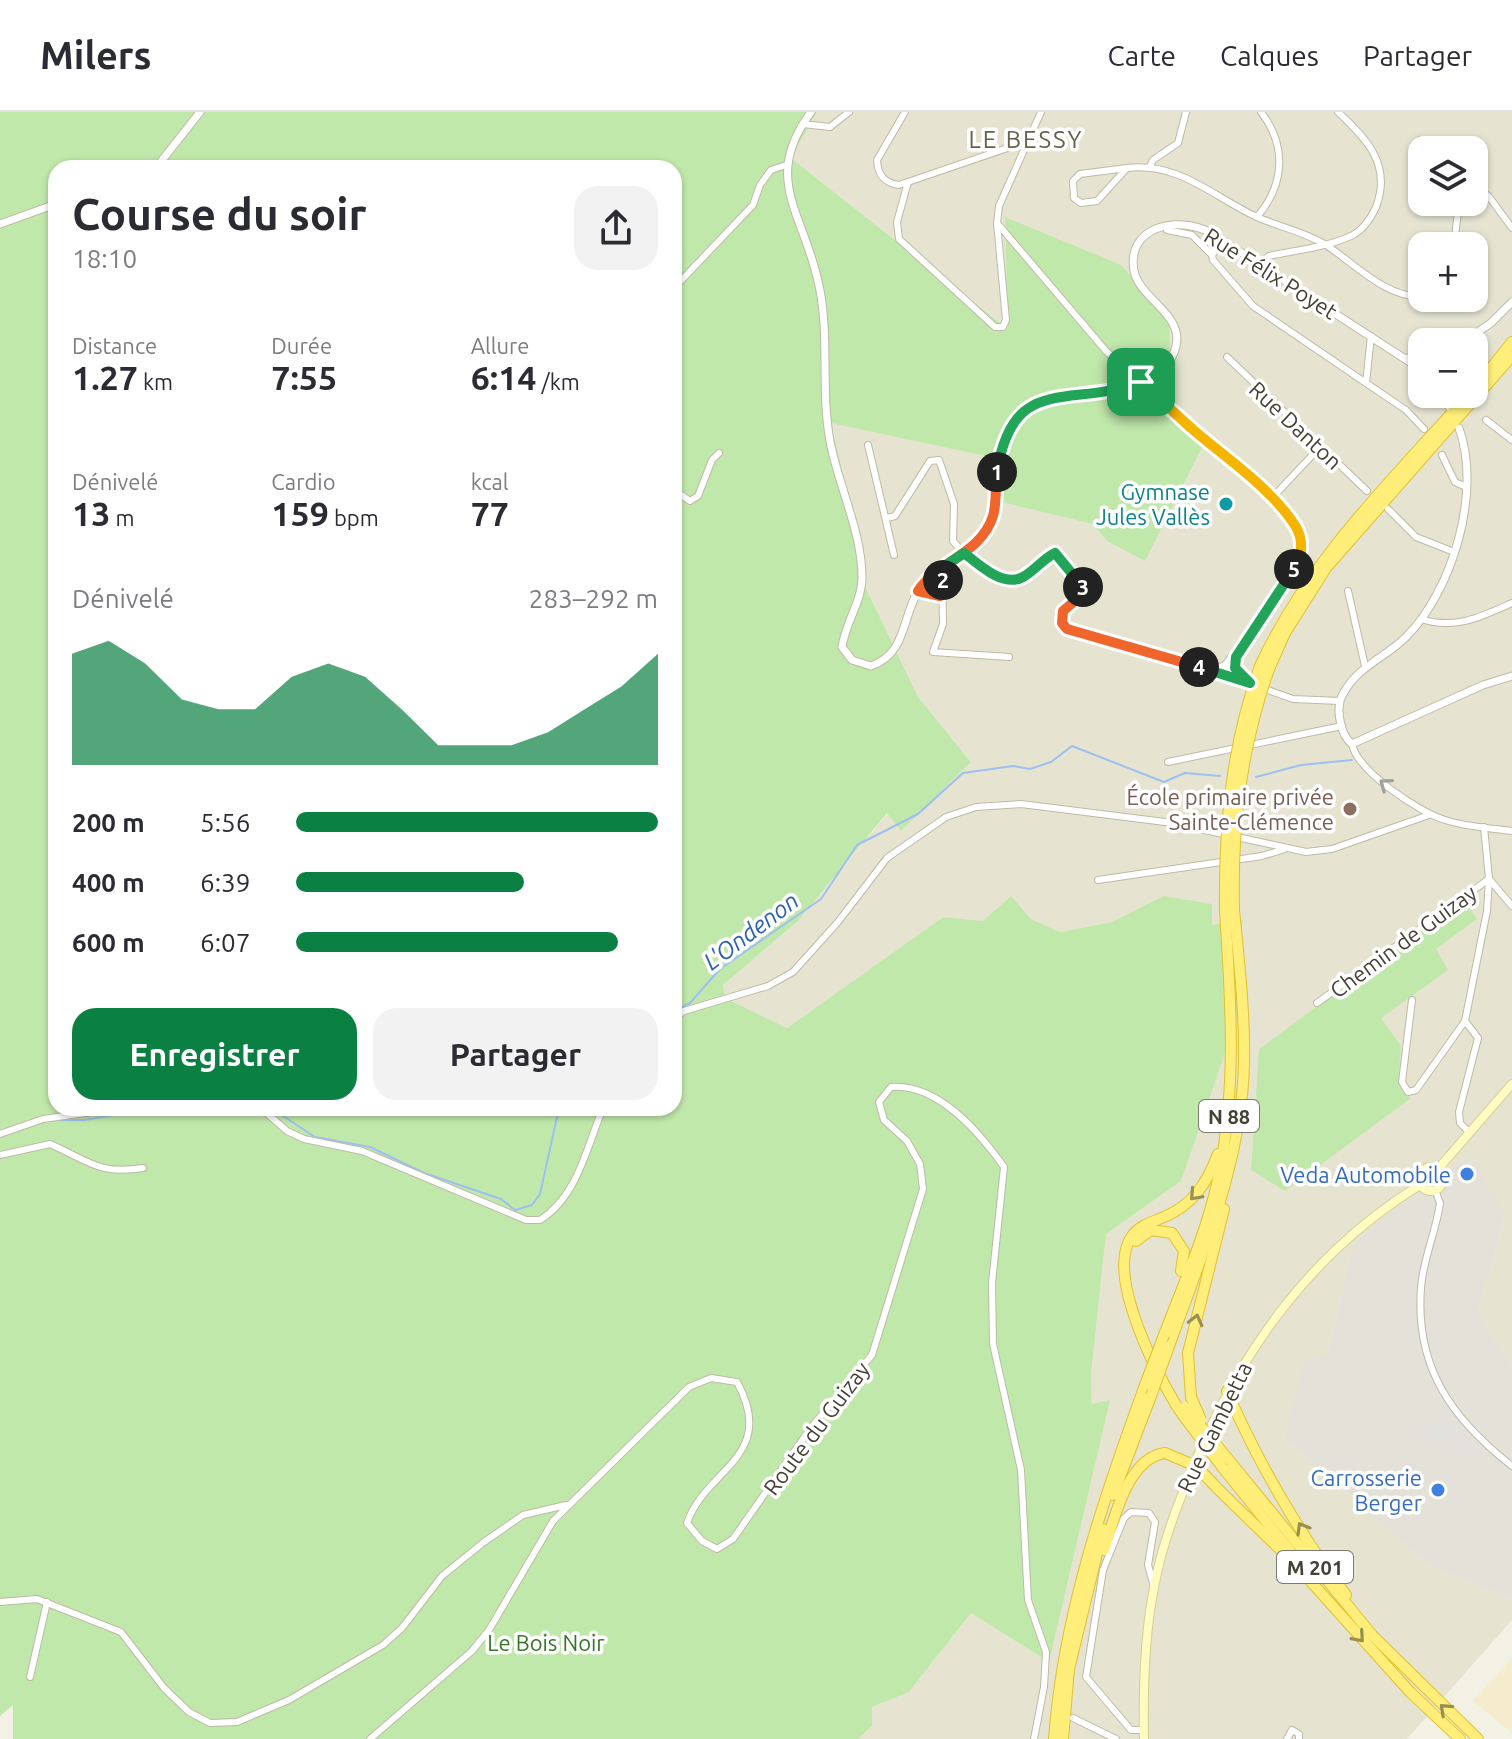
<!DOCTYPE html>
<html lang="fr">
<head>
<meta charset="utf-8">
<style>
	:root { --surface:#fff; --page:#f2f2f3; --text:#2b2b33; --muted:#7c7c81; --line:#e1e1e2; --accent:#0b8043 }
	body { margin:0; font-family:Ubuntu,sans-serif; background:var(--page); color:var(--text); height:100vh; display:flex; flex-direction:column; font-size:30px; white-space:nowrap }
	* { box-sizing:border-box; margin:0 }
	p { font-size:26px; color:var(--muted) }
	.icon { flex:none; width:44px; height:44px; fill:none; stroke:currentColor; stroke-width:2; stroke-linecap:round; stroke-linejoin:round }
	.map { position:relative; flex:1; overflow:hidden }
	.drawer { position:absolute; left:48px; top:48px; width:634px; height:956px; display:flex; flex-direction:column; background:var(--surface); border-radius:24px; box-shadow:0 2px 6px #0004 }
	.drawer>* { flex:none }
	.tools { position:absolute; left:1408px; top:24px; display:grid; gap:16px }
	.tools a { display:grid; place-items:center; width:80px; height:80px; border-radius:16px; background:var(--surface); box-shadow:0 2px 6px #0004; font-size:40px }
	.pin { position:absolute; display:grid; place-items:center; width:68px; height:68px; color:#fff; margin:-34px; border-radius:16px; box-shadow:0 4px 12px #0006 }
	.km { position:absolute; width:40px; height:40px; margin:-20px; border-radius:50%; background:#222; color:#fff; font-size:22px; line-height:40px; text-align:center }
	.round { display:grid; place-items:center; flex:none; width:84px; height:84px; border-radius:24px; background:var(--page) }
	.overview { display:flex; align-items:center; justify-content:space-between; height:136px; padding:0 24px }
	h1 { font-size:44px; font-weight:700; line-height:60px }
	.figures { display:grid; grid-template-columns:repeat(3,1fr); gap:12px; height:136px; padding:8px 24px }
	.figures div { display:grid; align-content:center }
	.figures b { font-size:34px; font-weight:700 }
	.figures small { font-size:22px; font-weight:400 }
	.figures p { font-size:22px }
	.chart { height:224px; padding:16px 24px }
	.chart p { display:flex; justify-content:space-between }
	.chart svg { width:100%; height:144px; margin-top:8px; fill:var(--accent); opacity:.7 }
	.action { display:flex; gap:16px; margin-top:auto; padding:16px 24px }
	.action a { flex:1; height:92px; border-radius:24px; background:var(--accent); color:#fff; font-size:32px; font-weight:700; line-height:92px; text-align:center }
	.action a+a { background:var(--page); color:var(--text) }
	ul { padding:0 24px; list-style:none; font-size:26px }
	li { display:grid; grid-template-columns:128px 96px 1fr; align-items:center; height:60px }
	li i { height:20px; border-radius:10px; background:var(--accent) }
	header { display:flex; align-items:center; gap:48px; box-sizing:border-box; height:112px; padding:0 40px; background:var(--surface); border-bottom:2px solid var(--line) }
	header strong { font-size:38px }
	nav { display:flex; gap:44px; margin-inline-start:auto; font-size:28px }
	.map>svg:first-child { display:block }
	.residential { fill:#e6e4d1; fill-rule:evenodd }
	.commercial { fill:#f5eccd }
	.industrial { fill:#e4e1d9 }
	.green { fill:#c1e8ab; fill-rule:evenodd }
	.parking { fill:#e3e1dc }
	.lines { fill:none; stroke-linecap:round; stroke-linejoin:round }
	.stream { stroke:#9dc0f1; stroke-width:2 }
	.minor-casing { stroke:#bebaa6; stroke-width:8 }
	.tertiary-casing { stroke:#bebaa6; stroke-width:9 }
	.secondary-casing { stroke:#d4cf92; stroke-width:10 }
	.trunk-casing { stroke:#e1c02f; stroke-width:12 }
	.minor { stroke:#fff; stroke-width:6 }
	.tertiary { stroke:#fff; stroke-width:7 }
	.secondary { stroke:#fffbc1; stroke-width:8 }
	.trunk { stroke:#ffee79; stroke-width:10 }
	.trunk-bridge-casing { stroke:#e1c02f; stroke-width:12; stroke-linecap:butt }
	.trunk-bridge { stroke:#ffee79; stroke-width:10 }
	.oneway { stroke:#a2a09a }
	.oneway2 { stroke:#988f53 }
	.split-1-casing { stroke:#fff; stroke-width:16 }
	.split-2-casing { stroke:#fff; stroke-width:16 }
	.split-3-casing { stroke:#fff; stroke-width:16 }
	.split-4-casing { stroke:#fff; stroke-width:16 }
	.split-5-casing { stroke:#fff; stroke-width:16 }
	.split-6-casing { stroke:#fff; stroke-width:16 }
	.split-7-casing { stroke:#fff; stroke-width:16 }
	.split-1 { stroke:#22a559; stroke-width:10 }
	.split-2 { stroke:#f0652b; stroke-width:10 }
	.split-3 { stroke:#22a559; stroke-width:10 }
	.split-4 { stroke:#f0652b; stroke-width:10 }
	.split-5 { stroke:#22a559; stroke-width:10 }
	.split-6 { stroke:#f5b400; stroke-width:10 }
	.split-7 { stroke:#f5b400; stroke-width:10 }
	.culture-dot { fill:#0f9aa8; stroke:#fff; stroke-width:3 }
	.education-dot { fill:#8d6e63; stroke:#fff; stroke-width:3 }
	.shop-dot { fill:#3f7fe0; stroke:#fff; stroke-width:3 }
	.labels { text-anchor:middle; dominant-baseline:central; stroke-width:7; stroke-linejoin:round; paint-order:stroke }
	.shield { fill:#fff; stroke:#7c7a71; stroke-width:2 }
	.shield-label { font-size:20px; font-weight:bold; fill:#444134 }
	.street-label { font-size:22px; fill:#444134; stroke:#fff }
	.culture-label { font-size:22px; fill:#0d838f; stroke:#fff; text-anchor:end }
	.education-label { font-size:22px; fill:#785e54; stroke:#fff; text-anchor:end }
	.shop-label { font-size:22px; fill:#366cbe; stroke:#fff; text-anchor:end }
	.park-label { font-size:22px; fill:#367726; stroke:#fff }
	.neighbourhood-label { font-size:24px; letter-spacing:2px; fill:#67614a; stroke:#fff }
	.water-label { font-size:24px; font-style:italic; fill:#2b60b2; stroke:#fff }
</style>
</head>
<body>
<header>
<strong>Milers</strong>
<nav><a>Carte</a><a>Calques</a><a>Partager</a></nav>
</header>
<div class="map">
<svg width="1512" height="1627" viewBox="0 0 1512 1627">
	<rect width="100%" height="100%" fill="#f2f1e4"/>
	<path class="residential" d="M817,0H1512V1253L1478,1201L1505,1103L1450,1058L1431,1066L1359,1127L1350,1143L1328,1243L1284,1326L1431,1455L1512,1487V1508L1407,1627H858L872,1614V1595L909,1580L971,1501L1048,1549L1109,1288L1092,1293L1091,1263L1106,1122L1181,1069L1232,882L1212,813L1163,784L1112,810L1060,820L1031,807L983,810L943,805L787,916L725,886L723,873L798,809L888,701L900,718L971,650L918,585L864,472L865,455L831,310L990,345L1001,390L1092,412L1107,429L1141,262L1009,217L791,46ZM1422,38H1474V90H1422ZM1422,134H1474V186H1422ZM1422,230H1474V282H1422Z"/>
	<polygon class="commercial" points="1512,1546 1512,1621 1473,1589"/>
	<polygon class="industrial" points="1472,1046 1505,1103 1478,1201 1512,1253 1512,1487 1431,1455 1284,1326 1303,1250 1328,1243 1350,1143 1359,1127 1419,1074"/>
	<g class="green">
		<path d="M0,0H817L791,46L1008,217L1005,105L1121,153L1169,208L1170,242L1156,260L1141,263L1139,277L1202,335L1145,449L1107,429L1092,412L1001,390L990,345L831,311L865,455L864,472L918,585L971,650L901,719L887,701L798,809L723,873L725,886L787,916L943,805L983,809L1011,784L1031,807L1060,820L1112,810L1163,784L1212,792V813L1243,808L1232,881L1247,877L1181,1069L1106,1122L1091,1263L1092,1292L1110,1288L1049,1550L971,1501L909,1580L872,1595V1614L858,1627H13V1593L0,1604ZM56,56H674V996H56Z"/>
		<polygon points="1463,787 1477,807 1436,837 1448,858 1381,906 1401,934 1398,971 1411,986 1285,1079 1251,1058 1259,937"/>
	</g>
	<polygon class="parking" points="1446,1304 1479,1340 1473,1347 1446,1325 1431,1339 1415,1325"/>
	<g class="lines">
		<g class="stream">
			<polyline points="1256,665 1301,653 1352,648"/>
			<polyline points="674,899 690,891 720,857 821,787 857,733 918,702 963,661 1013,654 1030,657 1051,650 1072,634 1164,670 1185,661 1220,664"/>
			<polyline points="271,996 315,1025 370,1035 424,1061 501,1087 515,1098 532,1093 540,1082 559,996"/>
			<polyline points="58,1008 85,1008 141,998"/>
		</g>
		<g class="minor-casing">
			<g id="minor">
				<path d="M905,0L877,48C878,63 884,71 899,73L1028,29"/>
				<polyline points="803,12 830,15 849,0"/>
				<polyline points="1420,28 1433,38"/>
				<path d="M1127,56L1097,89L1081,91L1074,86L1073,69L1080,62L1127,56C1180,50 1213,85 1257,105C1279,115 1305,120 1326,133C1354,151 1387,187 1422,184"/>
				<polyline points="1149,56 1153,48 1178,31 1186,0"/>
				<polyline points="908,70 897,110 899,127 995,215 1003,215 1006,208 997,111 999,94 1041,0"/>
				<polyline points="1474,71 1490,86 1512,116"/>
				<path d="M1257,105C1285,72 1287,34 1261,0"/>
				<polyline points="997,111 1106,239 1254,371 1296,415 1301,434 1297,453 1226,552"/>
				<polyline points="1167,118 1192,123 1212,143"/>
				<polyline points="1222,128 1212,143 1213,148 1253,194 1366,271 1371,224"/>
				<polyline points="1454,134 1459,90"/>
				<path d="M1259,152L1269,144C1296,138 1329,135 1353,123C1364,117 1371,106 1376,95C1392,53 1367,27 1338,0"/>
				<polyline points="674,176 753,93 760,73 771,58 786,53"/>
				<polyline points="1227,245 1367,379"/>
				<polyline points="1366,271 1406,298 1424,317"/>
				<polyline points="1486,308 1512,328"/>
				<polyline points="868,333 894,443"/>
				<polyline points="1442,343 1455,370 1464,374"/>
				<polyline points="674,378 690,389 698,384 712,348 719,341"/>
				<polyline points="1271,387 1320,335"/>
				<polyline points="1388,397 1416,425 1454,440"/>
				<path d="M887,406L895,404L930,349L939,348L954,392L953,429C966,445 1001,478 1024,464C1035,458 1043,447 1055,441L1083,474V482L1063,499L1062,511L1067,517L1207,557"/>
				<polyline points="942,456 943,512 933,540 1009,545"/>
				<polyline points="918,479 940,484"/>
				<polyline points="1348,479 1365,554"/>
				<path d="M1421,507C1455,518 1481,505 1512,491"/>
				<circle cx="1229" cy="557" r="6"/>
				<polyline points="1224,554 1207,557 1225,562"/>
				<polyline points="1228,563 1250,571 1235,556"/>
				<polyline points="1262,576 1293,587 1340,589"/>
				<path d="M1352,632C1357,659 1419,700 1445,708C1466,715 1490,716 1512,719"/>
				<polyline points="1168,650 1342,614"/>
				<polyline points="1484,715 1489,767 1512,794"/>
				<polyline points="1098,768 1262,744 1285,737"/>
				<polyline points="1412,888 1402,970 1408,980 1416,978 1465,909"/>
				<polyline points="1317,891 1489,767"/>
				<polyline points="674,907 684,899 768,874 793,860 838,810 887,746 946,705 976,695 1021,692 1173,711 1306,740 1332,737 1429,703"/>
				<path d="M261,996L287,1019L304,1027L362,1039L526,1108H540C578,1084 587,1034 603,996"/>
				<polyline points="1469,1020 1460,1011 1459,1000 1478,926 1465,909 1487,799 1489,767"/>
				<polyline points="0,1022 43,1007 121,996"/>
				<path d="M0,1043L50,1032C89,1049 98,1063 143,1056"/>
				<path d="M1435,1078L1440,1091C1436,1120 1423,1147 1421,1176C1415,1256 1452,1307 1512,1354"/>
				<polyline points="0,1490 37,1487 121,1520 164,1576 189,1600 210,1611 237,1610 289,1588 383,1533 402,1516 442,1464 484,1430 523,1403 566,1393"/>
				<polyline points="30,1565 47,1490"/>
				<polyline points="1073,1606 1116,1627"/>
				<polyline points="1143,1618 1131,1618 1086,1565 1103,1458 1124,1406 1131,1400 1149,1401 1155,1410 1148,1453 1154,1475"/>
				<path d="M370,1627L472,1539L489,1518L553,1409L689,1275L711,1266L737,1270C778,1345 706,1356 687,1411L702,1429L717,1437L733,1427L810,1317L872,1243L923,1077L920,1052L907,1029L884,1008L879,990L891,975C938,971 979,1020 1004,1055L992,1171L993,1232L1021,1358L1028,1488L1046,1540L1044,1575L1034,1627"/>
				<polyline points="1287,1627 1292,1618 1299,1622 1299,1627"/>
			</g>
		</g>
		<g class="tertiary-casing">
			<g id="tertiary">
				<path d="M811,0C763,65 801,98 817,165C831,218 820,276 830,329C838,373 862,420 862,465C862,490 845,511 842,535L852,548L871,554C908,541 901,504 920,476C940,446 981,441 993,404C1004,370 992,336 1016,306C1048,265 1136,296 1167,253C1200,207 1141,192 1134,159C1126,114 1178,103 1211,121L1422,258"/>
				<polyline points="151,56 159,52 200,0"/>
				<polyline points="0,112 56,92"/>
				<polyline points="1463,230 1491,211 1512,190"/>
				<polyline points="1407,246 1422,245"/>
				<polyline points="1442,282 1449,295"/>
				<path d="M1459,316C1482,379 1453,478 1406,525C1385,546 1358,554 1343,582C1335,595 1340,623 1352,632L1483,573L1512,564"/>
			</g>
		</g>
		<g class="secondary-casing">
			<g id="secondary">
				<circle cx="1431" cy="1067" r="12"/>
				<polyline points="1438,1057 1512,972"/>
				<path d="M1144,1627C1143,1577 1144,1525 1154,1476C1161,1435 1177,1394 1193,1355C1241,1238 1311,1140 1420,1073"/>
			</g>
		</g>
		<g class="trunk-casing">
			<g id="trunk">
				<polyline points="1474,277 1512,230"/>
				<path d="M1260,554C1309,448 1392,368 1469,282"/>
				<polyline points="1269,557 1285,521 1326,456 1512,244"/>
				<polyline points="1136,1129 1151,1118 1172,1121 1184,1139 1181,1159"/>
				<path d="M1164,1223C1183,1173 1207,1120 1218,1067C1237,978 1231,889 1225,799"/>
				<path d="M1169,1234C1202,1143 1242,1050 1244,951C1245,900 1239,849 1234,798"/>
				<path d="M1227,1279C1257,1349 1300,1423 1346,1483"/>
				<polyline points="1191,1285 1188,1241 1224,1097"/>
				<path d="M1182,1302C1159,1268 1104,1162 1132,1124C1140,1113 1152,1110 1164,1105C1193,1093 1207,1071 1218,1042"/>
				<polyline points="1228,1347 1372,1523 1478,1627"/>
				<polyline points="1223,1356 1290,1439"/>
				<polyline points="1220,1379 1295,1452 1410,1580 1460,1627"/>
				<polyline points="1113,1383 1151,1284"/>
				<path d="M1104,1438C1114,1408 1127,1346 1165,1341"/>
				<path d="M1054,1627C1063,1504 1103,1388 1145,1273"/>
				<polyline points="1063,1627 1069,1557 1103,1417"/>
			</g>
		</g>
		<use href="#minor" class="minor"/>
		<use href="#tertiary" class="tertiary"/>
		<use href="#secondary" class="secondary"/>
		<use href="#trunk" class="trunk"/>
		<g class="trunk-bridge-casing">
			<g id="trunk-bridge">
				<path d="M1234,798C1232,714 1241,637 1269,557"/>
				<path d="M1225,799C1224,714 1231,635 1260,554"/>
				<polyline points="1145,1273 1164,1223"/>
				<polyline points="1151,1284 1169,1234"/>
				<polyline points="1191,1285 1201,1308"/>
				<polyline points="1185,1295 1228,1347"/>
				<polyline points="1182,1302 1223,1356"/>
				<polyline points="1165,1341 1196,1354 1220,1379"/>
			</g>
		</g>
		<use href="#trunk-bridge" class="trunk-bridge"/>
	</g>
	<defs><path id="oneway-chevron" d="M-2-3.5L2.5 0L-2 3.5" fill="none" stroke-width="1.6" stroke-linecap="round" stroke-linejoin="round" transform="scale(2)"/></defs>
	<use class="oneway" href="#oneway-chevron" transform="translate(1385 672) rotate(-144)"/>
	<g class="oneway2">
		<use href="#oneway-chevron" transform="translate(1195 1083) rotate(132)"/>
		<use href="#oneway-chevron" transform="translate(1196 1208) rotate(-76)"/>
		<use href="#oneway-chevron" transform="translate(1302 1416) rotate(-120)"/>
		<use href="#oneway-chevron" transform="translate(1359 1525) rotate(49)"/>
		<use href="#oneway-chevron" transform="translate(1445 1597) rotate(-137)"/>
	</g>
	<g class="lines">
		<g class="split-1-casing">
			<path id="split-1" d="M997,360C1013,260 1070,297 1141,270"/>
		</g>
		<g class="split-2-casing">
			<path id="split-2" d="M943,468L940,484L918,479C938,449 981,442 993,404C997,390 995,374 997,360"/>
		</g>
		<g class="split-3-casing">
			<path id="split-3" d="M943,468L942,456L964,441C978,452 1003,476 1023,465C1034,459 1043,447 1055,441L1083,475"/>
		</g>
		<g class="split-4-casing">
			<polyline id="split-4" points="1083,475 1083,482 1063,499 1062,511 1067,517 1199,555"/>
		</g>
		<g class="split-5-casing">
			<polyline id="split-5" points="1199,555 1250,571 1235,556 1236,545 1294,457"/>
		</g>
		<g class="split-6-casing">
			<path id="split-6" d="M1190,315C1224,345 1272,376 1296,415C1304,429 1302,445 1294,457"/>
		</g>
		<g class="split-7-casing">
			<polyline id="split-7" points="1141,270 1190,315"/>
		</g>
		<use href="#split-1" class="split-1"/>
		<use href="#split-2" class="split-2"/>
		<use href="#split-3" class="split-3"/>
		<use href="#split-4" class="split-4"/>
		<use href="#split-5" class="split-5"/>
		<use href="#split-6" class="split-6"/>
		<use href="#split-7" class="split-7"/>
	</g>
	<circle class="culture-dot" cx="1226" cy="392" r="8"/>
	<circle class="education-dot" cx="1350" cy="697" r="8"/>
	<g class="shop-dot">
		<circle cx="1467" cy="1062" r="8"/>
		<circle cx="1438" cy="1378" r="8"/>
	</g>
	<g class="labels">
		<g class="shield">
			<rect x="1199" y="988" width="60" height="32" rx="6"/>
			<rect x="1277" y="1439" width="76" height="32" rx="6"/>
		</g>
		<g class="shield-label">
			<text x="1229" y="1004">N 88</text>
			<text x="1315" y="1455">M 201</text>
		</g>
		<g class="street-label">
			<text transform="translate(1271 161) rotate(32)">Rue Félix Poyet</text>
			<text transform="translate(1296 313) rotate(43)">Rue Danton</text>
			<text transform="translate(1403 829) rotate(-36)">Chemin de Guizay</text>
			<text transform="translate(1214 1315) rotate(-64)">Rue Gambetta</text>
			<text transform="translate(816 1316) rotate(-53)">Route du Guizay</text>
		</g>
		<g class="culture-label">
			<text x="1210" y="379">Gymnase<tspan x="1210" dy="25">Jules Vallès</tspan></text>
		</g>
		<g class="education-label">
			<text x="1334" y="684">École primaire privée<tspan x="1334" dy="25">Sainte-Clémence</tspan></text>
		</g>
		<g class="shop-label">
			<text x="1451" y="1062">Veda Automobile</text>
			<text x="1422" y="1365">Carrosserie<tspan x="1422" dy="25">Berger</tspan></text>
		</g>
		<g class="park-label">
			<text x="546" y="1530">Le Bois Noir</text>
		</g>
		<g class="neighbourhood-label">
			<text x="1026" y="27">LE BESSY</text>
		</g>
		<g class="water-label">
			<text transform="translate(751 819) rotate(-37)">L'Ondenon</text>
		</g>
	</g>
</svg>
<div class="tools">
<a><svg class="icon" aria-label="layers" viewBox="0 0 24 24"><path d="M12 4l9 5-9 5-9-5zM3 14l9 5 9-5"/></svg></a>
<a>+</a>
<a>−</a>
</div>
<div class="pin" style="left:1141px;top:270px;background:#1e9e55"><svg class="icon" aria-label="arrive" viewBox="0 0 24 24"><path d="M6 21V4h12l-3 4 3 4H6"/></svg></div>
<b class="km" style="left:997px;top:360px">1</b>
<b class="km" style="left:943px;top:468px">2</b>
<b class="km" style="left:1083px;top:475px">3</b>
<b class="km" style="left:1199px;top:555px">4</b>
<b class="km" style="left:1294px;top:457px">5</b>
<section class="drawer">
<div class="overview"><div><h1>Course du soir</h1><p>18:10</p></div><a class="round"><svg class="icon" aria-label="share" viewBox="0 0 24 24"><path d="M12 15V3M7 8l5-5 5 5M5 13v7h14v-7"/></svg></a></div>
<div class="figures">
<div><p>Distance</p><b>1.27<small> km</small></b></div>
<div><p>Durée</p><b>7:55</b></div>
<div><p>Allure</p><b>6:14<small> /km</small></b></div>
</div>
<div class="figures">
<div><p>Dénivelé</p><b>13<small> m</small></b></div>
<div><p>Cardio</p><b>159<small> bpm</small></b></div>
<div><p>kcal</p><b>77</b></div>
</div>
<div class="chart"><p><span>Dénivelé</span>283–292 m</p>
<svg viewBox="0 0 160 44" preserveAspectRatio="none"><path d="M0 44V10L10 6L20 13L30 24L40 27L50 27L60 17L70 13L80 17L90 27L100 38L110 38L120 38L130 34L140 27L150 20L160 10V44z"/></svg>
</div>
<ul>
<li><b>200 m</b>5:56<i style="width:100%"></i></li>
<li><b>400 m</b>6:39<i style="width:63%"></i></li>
<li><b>600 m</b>6:07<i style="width:89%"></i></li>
</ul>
<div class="action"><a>Enregistrer</a><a>Partager</a></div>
</section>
</div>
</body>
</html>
